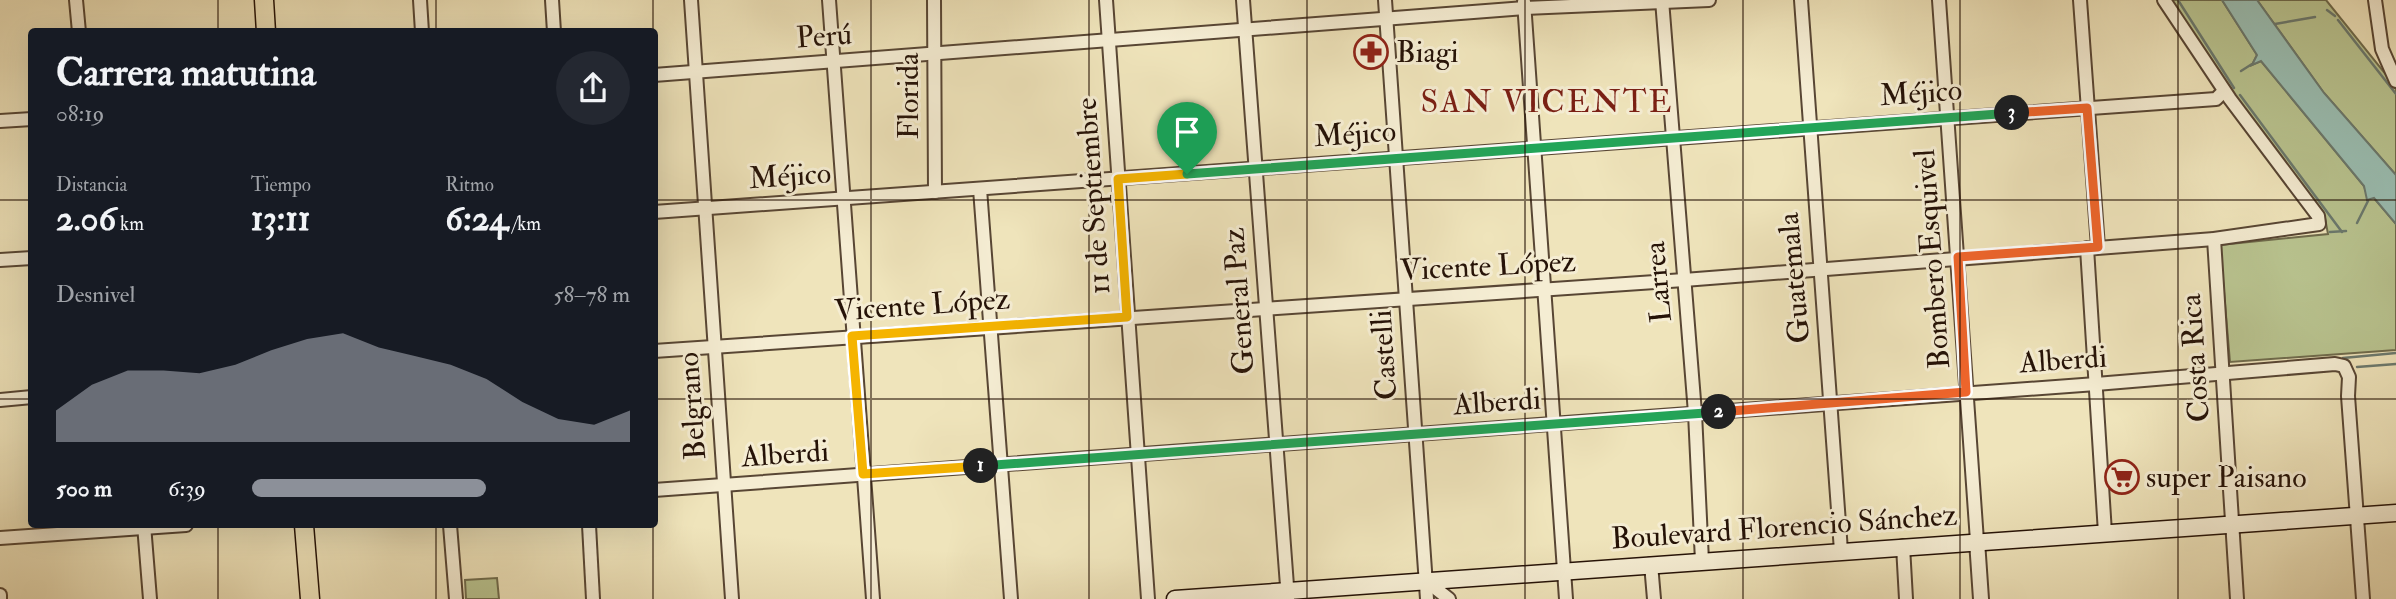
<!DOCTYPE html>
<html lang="es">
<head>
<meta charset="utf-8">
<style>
	:root { --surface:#171b24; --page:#242831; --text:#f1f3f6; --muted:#9ea1a6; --accent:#8c9099 }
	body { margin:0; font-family:"IM FELL Double Pica",serif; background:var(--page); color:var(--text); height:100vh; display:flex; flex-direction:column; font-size:26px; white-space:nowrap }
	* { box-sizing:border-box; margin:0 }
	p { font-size:23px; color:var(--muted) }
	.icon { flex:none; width:38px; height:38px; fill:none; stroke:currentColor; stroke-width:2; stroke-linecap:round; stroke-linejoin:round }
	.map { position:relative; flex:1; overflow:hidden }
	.sheet { position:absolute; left:28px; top:28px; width:630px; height:500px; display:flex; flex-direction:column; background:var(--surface); border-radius:7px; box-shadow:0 7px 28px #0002 }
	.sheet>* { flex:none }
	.pin { position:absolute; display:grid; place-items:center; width:60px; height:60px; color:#fff; margin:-72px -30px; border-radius:50% 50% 50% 0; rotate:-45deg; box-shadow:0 0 7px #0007 }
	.pin .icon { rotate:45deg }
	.km { position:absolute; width:35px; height:35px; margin:-18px; border-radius:50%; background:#222; color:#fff; font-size:19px; line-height:35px; text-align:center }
	.round { display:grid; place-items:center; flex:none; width:74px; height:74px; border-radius:37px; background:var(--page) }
	.head { display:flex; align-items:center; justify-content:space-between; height:119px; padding:0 28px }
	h1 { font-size:38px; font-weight:700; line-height:52px }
	.figures { display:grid; grid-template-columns:repeat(3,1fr); gap:10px; height:119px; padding:7px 28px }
	.figures div { display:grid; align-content:center }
	.figures b { font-size:35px; font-weight:700 }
	.figures small { font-size:19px; font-weight:400 }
	.figures p { font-size:19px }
	.chart { height:196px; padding:14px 28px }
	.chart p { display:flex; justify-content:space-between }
	.chart svg { width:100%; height:126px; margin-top:7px; fill:var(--accent); opacity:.7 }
	ul { padding:0 28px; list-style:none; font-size:23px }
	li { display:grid; grid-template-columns:112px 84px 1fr; align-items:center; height:52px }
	li i { height:18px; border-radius:9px; background:var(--accent) }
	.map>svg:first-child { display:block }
	.green { fill:#b9c490; stroke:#6f6b4c; stroke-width:2 }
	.water { fill:#9abeb2; stroke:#6b796e; stroke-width:2 }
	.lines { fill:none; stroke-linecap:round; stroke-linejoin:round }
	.stream { stroke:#6b796e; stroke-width:2.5 }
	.minor-casing { stroke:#584634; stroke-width:16 }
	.tertiary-casing { stroke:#584634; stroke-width:18 }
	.secondary-casing { stroke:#251207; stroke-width:19 }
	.primary-casing { stroke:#251207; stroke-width:21 }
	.minor { stroke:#f5edd3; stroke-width:12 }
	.tertiary { stroke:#f5edd3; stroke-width:14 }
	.secondary { stroke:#f5edd3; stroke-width:16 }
	.primary { stroke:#efe4bb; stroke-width:18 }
	.split-1-casing { stroke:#fff; stroke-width:14 }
	.split-2-casing { stroke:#fff; stroke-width:14 }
	.split-3-casing { stroke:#fff; stroke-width:14 }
	.split-4-casing { stroke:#fff; stroke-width:14 }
	.split-1 { stroke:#f5b400; stroke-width:9 }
	.split-2 { stroke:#22a559; stroke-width:9 }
	.split-3 { stroke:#f0652b; stroke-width:9 }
	.split-4 { stroke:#22a559; stroke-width:9 }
	.grid { fill:none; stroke:#251207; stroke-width:2; stroke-opacity:0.55 }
	.labels { text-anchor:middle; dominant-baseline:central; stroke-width:6; stroke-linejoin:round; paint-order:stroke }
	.street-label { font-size:30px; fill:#251207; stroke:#f5edd3 }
	.poi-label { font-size:30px; fill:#251207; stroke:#f5edd3; text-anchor:start }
	.neighbourhood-label { font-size:32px; letter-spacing:2px; fill:#7a1f14; stroke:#f5edd3 }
</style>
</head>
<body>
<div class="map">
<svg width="2396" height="599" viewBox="0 0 2396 599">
	<rect width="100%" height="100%" fill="#efe4bb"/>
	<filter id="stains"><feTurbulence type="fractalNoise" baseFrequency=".00286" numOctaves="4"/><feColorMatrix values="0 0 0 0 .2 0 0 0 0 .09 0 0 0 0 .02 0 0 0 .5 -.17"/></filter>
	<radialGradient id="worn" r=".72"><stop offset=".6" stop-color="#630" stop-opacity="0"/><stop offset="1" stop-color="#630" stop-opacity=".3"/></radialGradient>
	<g class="green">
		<polygon points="2170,0 2222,0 2257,55 2252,65 2261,61 2364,186 2367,195 2374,198 2396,224 2396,350 2230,362 2220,245 2328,234 2325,218 2233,96"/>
		<polygon points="2257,0 2326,0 2396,87 2396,175 2324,93"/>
		<polygon points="497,578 499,599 466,599 465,580"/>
	</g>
	<polygon class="water" points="2222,0 2257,0 2324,93 2396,175 2396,224 2374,198 2367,200 2364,186 2261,61 2252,65 2257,55"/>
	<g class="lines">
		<g class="stream">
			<polyline points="2178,0 2234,88"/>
			<polyline points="2327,10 2335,16"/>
			<polyline points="2338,20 2396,94"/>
			<polyline points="2275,24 2315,17"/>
			<polyline points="2241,71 2252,64"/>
			<polyline points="2240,95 2342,232"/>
			<polyline points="2357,223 2368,201"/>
			<polyline points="2330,232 2346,231"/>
			<polyline points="2343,358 2396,353"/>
			<polyline points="2357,367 2396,364"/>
		</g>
		<g class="minor-casing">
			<g id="minor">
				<polyline points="76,0 79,32"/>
				<polyline points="420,0 422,32"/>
				<polyline points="552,0 554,32"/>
				<polyline points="691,0 732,599"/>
				<polyline points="829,0 873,599"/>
				<polyline points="934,0 935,192"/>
				<polyline points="1106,0 1148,599"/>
				<polyline points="1243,0 1288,599"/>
				<polyline points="1385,0 1427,599"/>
				<polyline points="1662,0 1695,413 1702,561"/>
				<polyline points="1801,0 1841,551"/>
				<polyline points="1939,0 1977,541"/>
				<polyline points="2080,0 2098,247"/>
				<polyline points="2375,0 2382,49 2396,81"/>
				<polyline points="1524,2 1566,599"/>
				<polyline points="654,75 1525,8 1709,0"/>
				<polyline points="0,121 32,119"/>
				<polyline points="980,189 1011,599"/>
				<polyline points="654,212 2216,99 2224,91"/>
				<polyline points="2214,239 2237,599"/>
				<polyline points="2087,248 2105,533"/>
				<polyline points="0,260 32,258"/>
				<polyline points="654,351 1684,280 2214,239 2319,224 2318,216 2230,99 2164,0"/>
				<polyline points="0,400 32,397"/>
				<polyline points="654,490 2096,384 2335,364 2344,366 2349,377 2348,396 2363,599"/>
				<polyline points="144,525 150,599"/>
				<polyline points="450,525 456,599"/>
				<polyline points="589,525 593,599"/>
				<polyline points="0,538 186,525"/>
				<polyline points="1903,546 1906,599"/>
				<polyline points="1651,564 1654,599"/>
				<polyline points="1425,580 1449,599"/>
				<polyline points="0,595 0,599"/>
			</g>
		</g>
		<g class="tertiary-casing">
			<polyline id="tertiary" points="1977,541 1981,599"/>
		</g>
		<g class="secondary-casing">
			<polyline id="secondary" points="1175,599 2396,513"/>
		</g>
		<g class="primary-casing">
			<g id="primary">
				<polyline points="264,0 266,32"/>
				<polyline points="304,525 310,599"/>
			</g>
		</g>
		<use href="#minor" class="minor"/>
		<use href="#tertiary" class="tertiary"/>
		<use href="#secondary" class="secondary"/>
		<use href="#primary" class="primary"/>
	</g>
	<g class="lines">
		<g class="split-1-casing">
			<polyline id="split-1" points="981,466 863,474 852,336 1127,317 1118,179 1187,174"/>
		</g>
		<g class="split-2-casing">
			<polyline id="split-2" points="981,466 1719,412"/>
		</g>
		<g class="split-3-casing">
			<polyline id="split-3" points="1719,412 1966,392 1958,257 2098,247 2087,108 2012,113"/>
		</g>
		<g class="split-4-casing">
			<polyline id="split-4" points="1187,174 2012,113"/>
		</g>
		<use href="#split-1" class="split-1"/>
		<use href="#split-2" class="split-2"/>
		<use href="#split-3" class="split-3"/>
		<use href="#split-4" class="split-4"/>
	</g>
	<path class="grid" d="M218,0V32M436,0V32M653,0V32M871,0V599M1089,0V599M1307,0V599M1525,0V599M1743,0V599M1960,0V599M2178,0V599M0,200H32M654,200H2396M0,399H32M654,399H2396M218,525V599M436,525V599M653,525V599"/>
	<defs>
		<g id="pharmacy-ring" transform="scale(1.75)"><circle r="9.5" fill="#f5edd3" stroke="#8f2418" stroke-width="1.5"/><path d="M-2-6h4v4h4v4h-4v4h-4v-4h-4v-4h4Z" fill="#8f2418"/></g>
		<g id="supermarket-ring" transform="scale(1.75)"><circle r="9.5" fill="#f5edd3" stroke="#8f2418" stroke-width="1.5"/><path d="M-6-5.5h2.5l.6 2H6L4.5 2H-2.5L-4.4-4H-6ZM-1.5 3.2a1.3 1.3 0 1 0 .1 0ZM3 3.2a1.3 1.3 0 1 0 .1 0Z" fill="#8f2418"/></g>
	</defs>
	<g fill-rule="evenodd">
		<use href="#pharmacy-ring" x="1371" y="52"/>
		<use href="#supermarket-ring" x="2122" y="477"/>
	</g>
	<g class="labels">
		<g class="street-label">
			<text transform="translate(824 36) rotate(-4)">Perú</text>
			<text transform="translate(1921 93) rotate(-4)">Méjico</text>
			<text transform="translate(908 96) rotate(-90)">Florida</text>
			<text transform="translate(1355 134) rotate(-4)">Méjico</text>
			<text transform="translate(790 176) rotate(-4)">Méjico</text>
			<text transform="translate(1093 196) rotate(-94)">11 de Septiembre</text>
			<text transform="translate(1932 259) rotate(-94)">Bombero Esquivel</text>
			<text transform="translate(1488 266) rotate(-3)">Vicente López</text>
			<text transform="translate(1794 278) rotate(-95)">Guatemala</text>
			<text transform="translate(1658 282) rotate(-95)">Larrea</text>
			<text transform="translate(1239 301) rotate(-94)">General Paz</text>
			<text transform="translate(922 305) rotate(-4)">Vicente López</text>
			<text transform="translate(1384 355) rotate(-94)">Castelli</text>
			<text transform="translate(2195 358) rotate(-94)">Costa Rica</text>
			<text transform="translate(2063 360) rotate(-4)">Alberdi</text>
			<text transform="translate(1497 402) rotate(-4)">Alberdi</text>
			<text transform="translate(692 406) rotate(-94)">Belgrano</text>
			<text transform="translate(785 454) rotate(-4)">Alberdi</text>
			<text transform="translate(1784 527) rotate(-4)">Boulevard Florencio Sánchez</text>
		</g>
		<g class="poi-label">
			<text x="1396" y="52">Biagi</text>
			<text x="2146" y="477">super Paisano</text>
		</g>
		<g class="neighbourhood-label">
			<text x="1547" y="102">SAN VICENTE</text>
		</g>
	</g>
	<rect width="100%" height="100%" filter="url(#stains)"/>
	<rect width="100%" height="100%" fill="url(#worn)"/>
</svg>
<div class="pin" style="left:1187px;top:174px;background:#1e9e55"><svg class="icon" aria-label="arrive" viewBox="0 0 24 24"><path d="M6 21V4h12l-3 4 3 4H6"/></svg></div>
<b class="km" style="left:981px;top:466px">1</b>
<b class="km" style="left:1719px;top:412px">2</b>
<b class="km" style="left:2012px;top:113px">3</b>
<section class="sheet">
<div class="head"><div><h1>Carrera matutina</h1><p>08:19</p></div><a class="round"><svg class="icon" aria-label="share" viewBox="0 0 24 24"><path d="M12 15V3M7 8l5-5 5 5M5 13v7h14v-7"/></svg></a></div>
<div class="figures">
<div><p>Distancia</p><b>2.06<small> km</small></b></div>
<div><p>Tiempo</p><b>13:11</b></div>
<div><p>Ritmo</p><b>6:24<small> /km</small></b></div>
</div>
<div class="chart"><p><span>Desnivel</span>58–78 m</p>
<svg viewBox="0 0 160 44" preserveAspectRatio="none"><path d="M0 44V33L10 24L20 19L30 19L40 20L50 17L60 12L70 8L80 6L90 11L100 14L110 17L120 22L130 30L140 36L150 38L160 33V44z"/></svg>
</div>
<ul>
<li><b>500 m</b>6:39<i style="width:62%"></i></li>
</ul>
</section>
</div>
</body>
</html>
